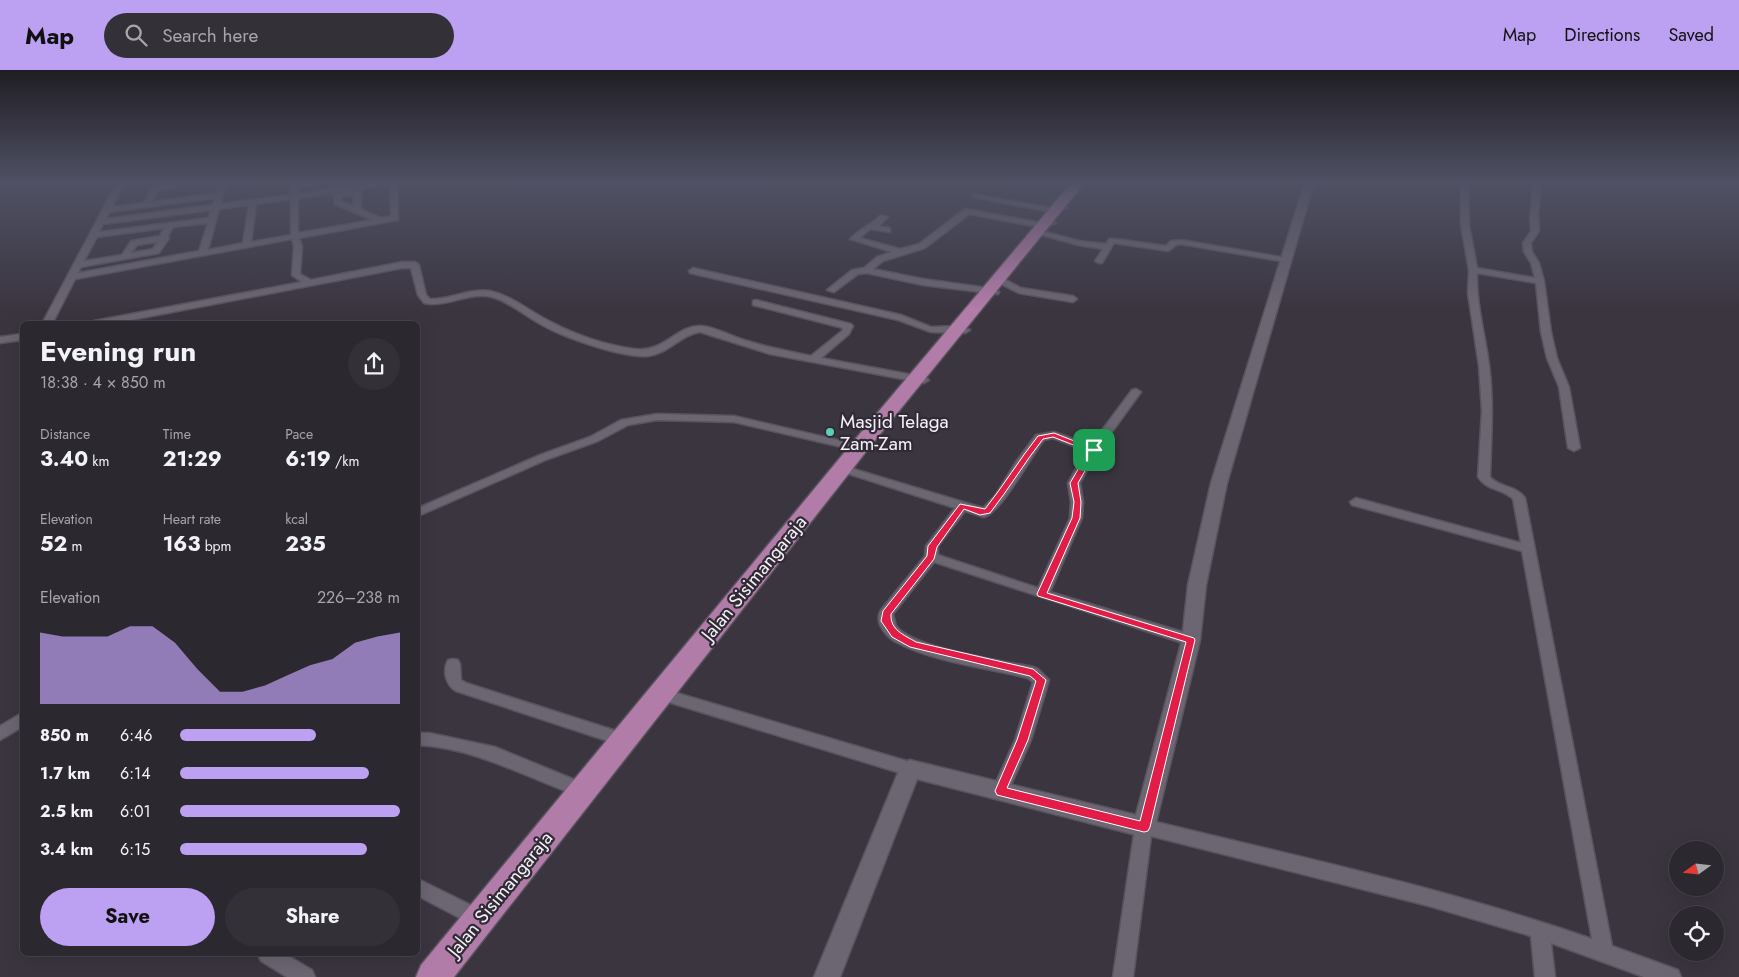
<!DOCTYPE html>
<html lang="en">
<head>
<meta charset="utf-8">
<style>
	:root { --surface:#2c2830; --page:#343038; --text:#f1f3f6; --muted:#a6a6ab; --line:#48444c; --accent:#bca0f2 }
	body { margin:0; font-family:Jost,sans-serif; background:var(--page); color:var(--text); height:100vh; display:flex; flex-direction:column; font-size:19px; white-space:nowrap }
	* { box-sizing:border-box; margin:0 }
	p { font-size:16px; color:var(--muted) }
	.icon { flex:none; width:28px; height:28px; fill:none; stroke:currentColor; stroke-width:2; stroke-linecap:round; stroke-linejoin:round }
	.map { position:relative; flex:1; overflow:hidden }
	.details { position:absolute; left:20px; top:251px; width:400px; height:635px; display:flex; flex-direction:column; background:var(--surface); border-radius:8px; box-shadow:0 5px 20px #0002,0 0 0 1px var(--line) }
	.details>* { flex:none }
	.needle { width:32px; rotate:255deg }
	.buttons { position:absolute; left:1669px; top:771px; display:grid; gap:10px }
	.buttons a { display:grid; place-items:center; width:55px; height:55px; border-radius:50%; background:var(--surface); box-shadow:0 5px 20px #0002,0 0 0 1px var(--line); font-size:25px }
	.pin { position:absolute; display:grid; place-items:center; width:42px; height:42px; color:#fff; margin:-21px; border-radius:10px; box-shadow:0 2px 8px #0006 }
	.round { display:grid; place-items:center; flex:none; width:52px; height:52px; border-radius:26px; background:var(--page) }
	.overview { display:flex; align-items:center; justify-content:space-between; height:85px; padding:0 20px }
	h1 { font-size:28px; font-weight:700; line-height:38px }
	.metrics { display:grid; grid-template-columns:repeat(3,1fr); gap:8px; height:85px; padding:5px 20px }
	.metrics div { display:grid; align-content:center }
	.metrics b { font-size:21px; font-weight:700 }
	.metrics small { font-size:14px; font-weight:400 }
	.metrics p { font-size:14px }
	.chart { height:140px; padding:10px 20px }
	.chart p { display:flex; justify-content:space-between }
	.chart svg { width:100%; height:90px; margin-top:5px; fill:var(--accent); opacity:.7 }
	.cta { display:flex; gap:10px; margin-top:auto; padding:10px 20px }
	.cta a { flex:1; height:58px; border-radius:30px; background:var(--accent); color:#111; font-size:20px; font-weight:700; line-height:58px; text-align:center }
	.cta a+a { background:var(--page); color:var(--text) }
	ul { padding:0 20px; list-style:none; font-size:16px }
	li { display:grid; grid-template-columns:80px 60px 1fr; align-items:center; height:38px }
	li i { height:12px; border-radius:6px; background:var(--accent) }
	header { display:flex; align-items:center; gap:30px; box-sizing:border-box; height:70px; padding:0 25px; background:var(--accent); color:#111 }
	header strong { font-size:24px }
	nav { display:flex; gap:28px; margin-inline-start:auto; font-size:18px }
	.search { width:350px; height:45px; background:var(--page); display:flex; align-items:center; gap:12px; box-sizing:border-box; padding:0 18px; border-radius:28px; color:var(--muted); font-size:19px }
	.map>svg:first-child { display:block }
	.lines { fill:none; stroke-linecap:round; stroke-linejoin:round }
	.minor-casing { stroke:#59535e; stroke-width:3 }
	.tertiary-casing { stroke:#59535e; stroke-width:3 }
	.trunk-casing { stroke:#59535e; stroke-width:3 }
	.minor { fill:#6c6572; fill-rule:evenodd }
	.tertiary { fill:#6c6572; fill-rule:evenodd }
	.trunk { fill:#b27ca8; fill-rule:evenodd }
	.route { fill:#e11d48; stroke:#fff; fill-rule:evenodd }
	.poi-dot { fill:#5dceb9; stroke:#312b36; stroke-width:2 }
	.labels { text-anchor:middle; dominant-baseline:central; stroke-width:4.5; stroke-linejoin:round; paint-order:stroke }
	.poi-label { font-size:19px; fill:#f5f1f9; stroke:#312b36; text-anchor:start }
	.street-label { font-size:19px; fill:#f5f1f9; stroke:#312b36 }
</style>
</head>
<body>
<header>
<strong>Map</strong>
<div class="search"><svg class="icon" aria-label="search" viewBox="0 0 24 24"><circle cx="10" cy="10" r="6"/><path d="M15 15l6 6"/></svg>Search here</div>
<nav><a>Map</a><a>Directions</a><a>Saved</a></nav>
</header>
<div class="map">
<svg width="1739" height="907" viewBox="0 0 1739 907">
	<rect width="100%" height="100%" fill="#3b3540"/>
	<g class="lines">
		<g class="minor-casing">
			<g id="minor">
				<path d="M128,112L124,115L112,137L144,133L152,117L181,112L188,114L158,121L152,132L216,123L219,112H239L225,116L220,134L291,125V112H327L298,118V124L373,112H397L398,150L299,168L302,176L300,204L311,210L402,192H415L419,195L426,225L430,229C450,230 469,218 490,221C513,226 530,242 551,252C576,265 606,275 634,279C665,283 676,255 701,256C715,257 731,266 744,270C766,277 788,281 811,286L842,261L843,258L753,235V231L756,230L851,254L853,256L849,264L821,288L924,307L929,310L924,313L770,284L700,262C680,265 668,284 648,286C622,288 565,268 542,255C525,246 510,232 492,227C469,221 447,238 424,233L418,225L411,198H402L110,254H90L94,251L302,212L292,205L294,176L292,169L75,209L52,254H42L113,120L119,113ZM390,114L391,146L381,148L361,139V119ZM354,120L353,136L341,131V127L353,125L354,123L350,121ZM348,121L334,124L335,134L372,150L298,163V128ZM215,128L213,135L106,149L109,142ZM291,129V165L251,172L256,134ZM249,135L243,173L208,180L219,139ZM211,140L209,148L99,162L103,154ZM208,153L199,181L78,203L81,197L159,183L169,168L168,166L173,157ZM164,158L160,166L131,171L122,185L84,191L97,167ZM157,172L153,179L131,183L137,175Z"/>
				<path d="M1461,112H1468L1469,155L1477,198L1535,208L1531,193L1524,182L1523,173L1531,161L1530,147L1534,112H1541L1538,147L1539,161L1531,173L1532,182L1539,193L1544,211L1551,262L1557,288L1569,317L1580,378L1574,381L1568,378L1559,317L1547,288L1541,262L1536,213L1477,203C1476,234 1485,264 1489,295C1494,332 1491,370 1490,407C1500,418 1516,415 1525,428L1612,876L1678,900L1681,907H1644L1551,873L1555,907H1535L1531,866L1429,836L1151,766L1133,907H1113L1135,757L1138,752L1144,749C1294,786 1446,818 1592,869L1522,481L1352,435L1350,432L1356,428L1521,473L1513,429C1502,418 1487,421 1478,407L1482,341L1479,296L1468,223L1469,200L1461,155Z"/>
				<polygon points="973,124 1051,138 1058,135 1067,138 1052,142 976,128 972,126"/>
				<path d="M965,139L1042,153L1046,150L1056,153L1044,158L969,144L925,178L883,191L873,199L923,209L995,219L999,222L998,224L923,215L867,203L858,204L834,222L827,220L852,200L864,198L877,187L892,182L850,169C860,158 871,155 881,145L888,147L879,156L890,158V162L870,159L860,168L900,179L919,174Z"/>
				<polygon points="1042,161 1079,171 1106,174 1109,169 1116,169 1166,176 1171,171 1181,170 1286,188 1290,190 1286,192 1181,174 1176,175 1168,181 1114,173 1102,193 1099,193 1095,191 1103,179 1078,175 1042,165"/>
				<polygon points="693,198 901,245 931,257 958,256 970,260 965,263 931,262 898,250 690,203 689,201"/>
				<polygon points="1004,209 1021,218 1073,226 1077,229 1073,232 1019,223 1001,214 1000,212"/>
				<polygon points="22,264 22,270 0,273 0,267"/>
				<path d="M1136,319L1141,322L1098,381L1080,413L1083,432L1082,448L1050,522L1196,566L1198,570L1196,574L1191,575L1186,574L934,492L893,544L896,556C914,579 1003,591 1033,597L1038,599L1049,610L1031,670L1006,726L1000,728L994,726L992,721L1015,670L1033,612L1028,608C988,598 934,592 898,573C887,568 873,552 881,540L925,486L926,476L955,438L849,404L847,402L853,398L857,400L983,438L995,426L1016,392L1036,365L1054,362L1091,375L1132,320ZM1053,368L1086,381L1068,413L1071,432L1070,448L1038,518L938,485V476L965,441L984,447C1002,442 1030,387 1044,370Z"/>
				<polygon points="657,344 734,346 859,375 865,378 859,381 734,352 657,350 628,355 598,371 548,389 418,446 418,438 540,385 590,367 621,350"/>
				<path d="M453,589L458,590L460,594L461,610L466,613L629,665L631,670L629,675L623,676L456,621C446,615 442,601 448,590Z"/>
				<polygon points="660,618 910,692 916,694 918,699 916,704 910,706 655,628 652,624 655,620"/>
				<polygon points="22,643 22,657 0,670 0,656"/>
				<path d="M418,663H429L495,677L590,716L592,721L590,726L584,728C529,709 477,678 418,675Z"/>
				<polygon points="418,809 487,843 489,849 487,855 480,858 473,855 418,826"/>
				<polygon points="258,884 285,884 312,900 315,907 287,907 261,891"/>
			</g>
		</g>
		<g class="tertiary-casing">
			<polygon id="tertiary" points="1305,112 1314,112 1227,413 1206,515 1200,570 1155,757 1152,764 1144,767 917,709 840,907 814,907 902,693 910,690 1136,745 1182,570 1188,515 1211,413"/>
		</g>
		<g class="trunk-casing">
			<polygon id="trunk" points="1072,112 1085,112 872,374 454,907 416,907 421,895 858,366"/>
		</g>
		<use href="#minor" class="minor"/>
		<use href="#tertiary" class="tertiary"/>
		<use href="#trunk" class="trunk"/>
	</g>
	<linearGradient id="sky" x2="0" y2="1"><stop stop-color="#201d23"/><stop offset="0.47" stop-color="#4f5164"/><stop offset="1" stop-color="#4f5164" stop-opacity="0"/></linearGradient>
	<rect width="1739" height="239" fill="url(#sky)"/>
	<path class="route" d="M1054,363L1097,380L1078,413L1081,432L1080,448L1047,523L1194,568L1195,570L1150,757L1148,761L1144,762L997,725L995,721L1017,670L1036,611L1030,606L910,577L892,567L881,551L883,541L927,486L928,476L960,434L985,439C1004,415 1019,390 1038,366ZM1053,367L1089,381L1070,413L1074,432L1072,448L1037,524L1038,526L1186,572L1140,751L1007,718L1028,670L1046,610L1033,599L916,572C904,565 890,560 891,544L934,489L937,477L964,439L980,445L990,443C1009,419 1024,393 1043,369Z"/>
	<circle class="poi-dot" cx="830" cy="362" r="5"/>
	<g class="labels">
		<g class="poi-label">
			<text x="840" y="351">Masjid Telaga<tspan x="840" dy="22">Zam-Zam</tspan></text>
		</g>
		<g class="street-label">
			<text transform="translate(754 508) rotate(-51)">Jalan Sisimangaraja</text>
			<text transform="translate(500 824) rotate(-51)">Jalan Sisimangaraja</text>
		</g>
	</g>
</svg>
<div class="buttons">
<a><svg class="needle" viewBox="-14 -14 28 28"><path d="M0-13l5 13h-10z" fill="#e53935"/><path d="M0 13l5-13h-10z" fill="#a6a6ab"/></svg></a>
<a><svg class="icon" aria-label="locate" viewBox="0 0 24 24"><circle cx="12" cy="12" r="6"/><path d="M12 2v4M12 18v4M2 12h4M18 12h4"/></svg></a>
</div>
<div class="pin" style="left:1094px;top:380px;background:#1e9e55"><svg class="icon" aria-label="arrive" viewBox="0 0 24 24"><path d="M6 21V4h12l-3 4 3 4H6"/></svg></div>
<section class="details">
<div class="overview"><div><h1>Evening run</h1><p>18:38 · 4 × 850 m</p></div><a class="round"><svg class="icon" aria-label="share" viewBox="0 0 24 24"><path d="M12 15V3M7 8l5-5 5 5M5 13v7h14v-7"/></svg></a></div>
<div class="metrics">
<div><p>Distance</p><b>3.40<small> km</small></b></div>
<div><p>Time</p><b>21:29</b></div>
<div><p>Pace</p><b>6:19<small> /km</small></b></div>
</div>
<div class="metrics">
<div><p>Elevation</p><b>52<small> m</small></b></div>
<div><p>Heart rate</p><b>163<small> bpm</small></b></div>
<div><p>kcal</p><b>235</b></div>
</div>
<div class="chart"><p><span>Elevation</span>226–238 m</p>
<svg viewBox="0 0 160 44" preserveAspectRatio="none"><path d="M0 44V9L10 11L20 11L30 11L40 6L50 6L60 14L70 27L80 38L90 38L100 35L110 30L120 25L130 22L140 14L150 11L160 9V44z"/></svg>
</div>
<ul>
<li><b>850 m</b>6:46<i style="width:62%"></i></li>
<li><b>1.7 km</b>6:14<i style="width:86%"></i></li>
<li><b>2.5 km</b>6:01<i style="width:100%"></i></li>
<li><b>3.4 km</b>6:15<i style="width:85%"></i></li>
</ul>
<div class="cta"><a>Save</a><a>Share</a></div>
</section>
</div>
</body>
</html>
